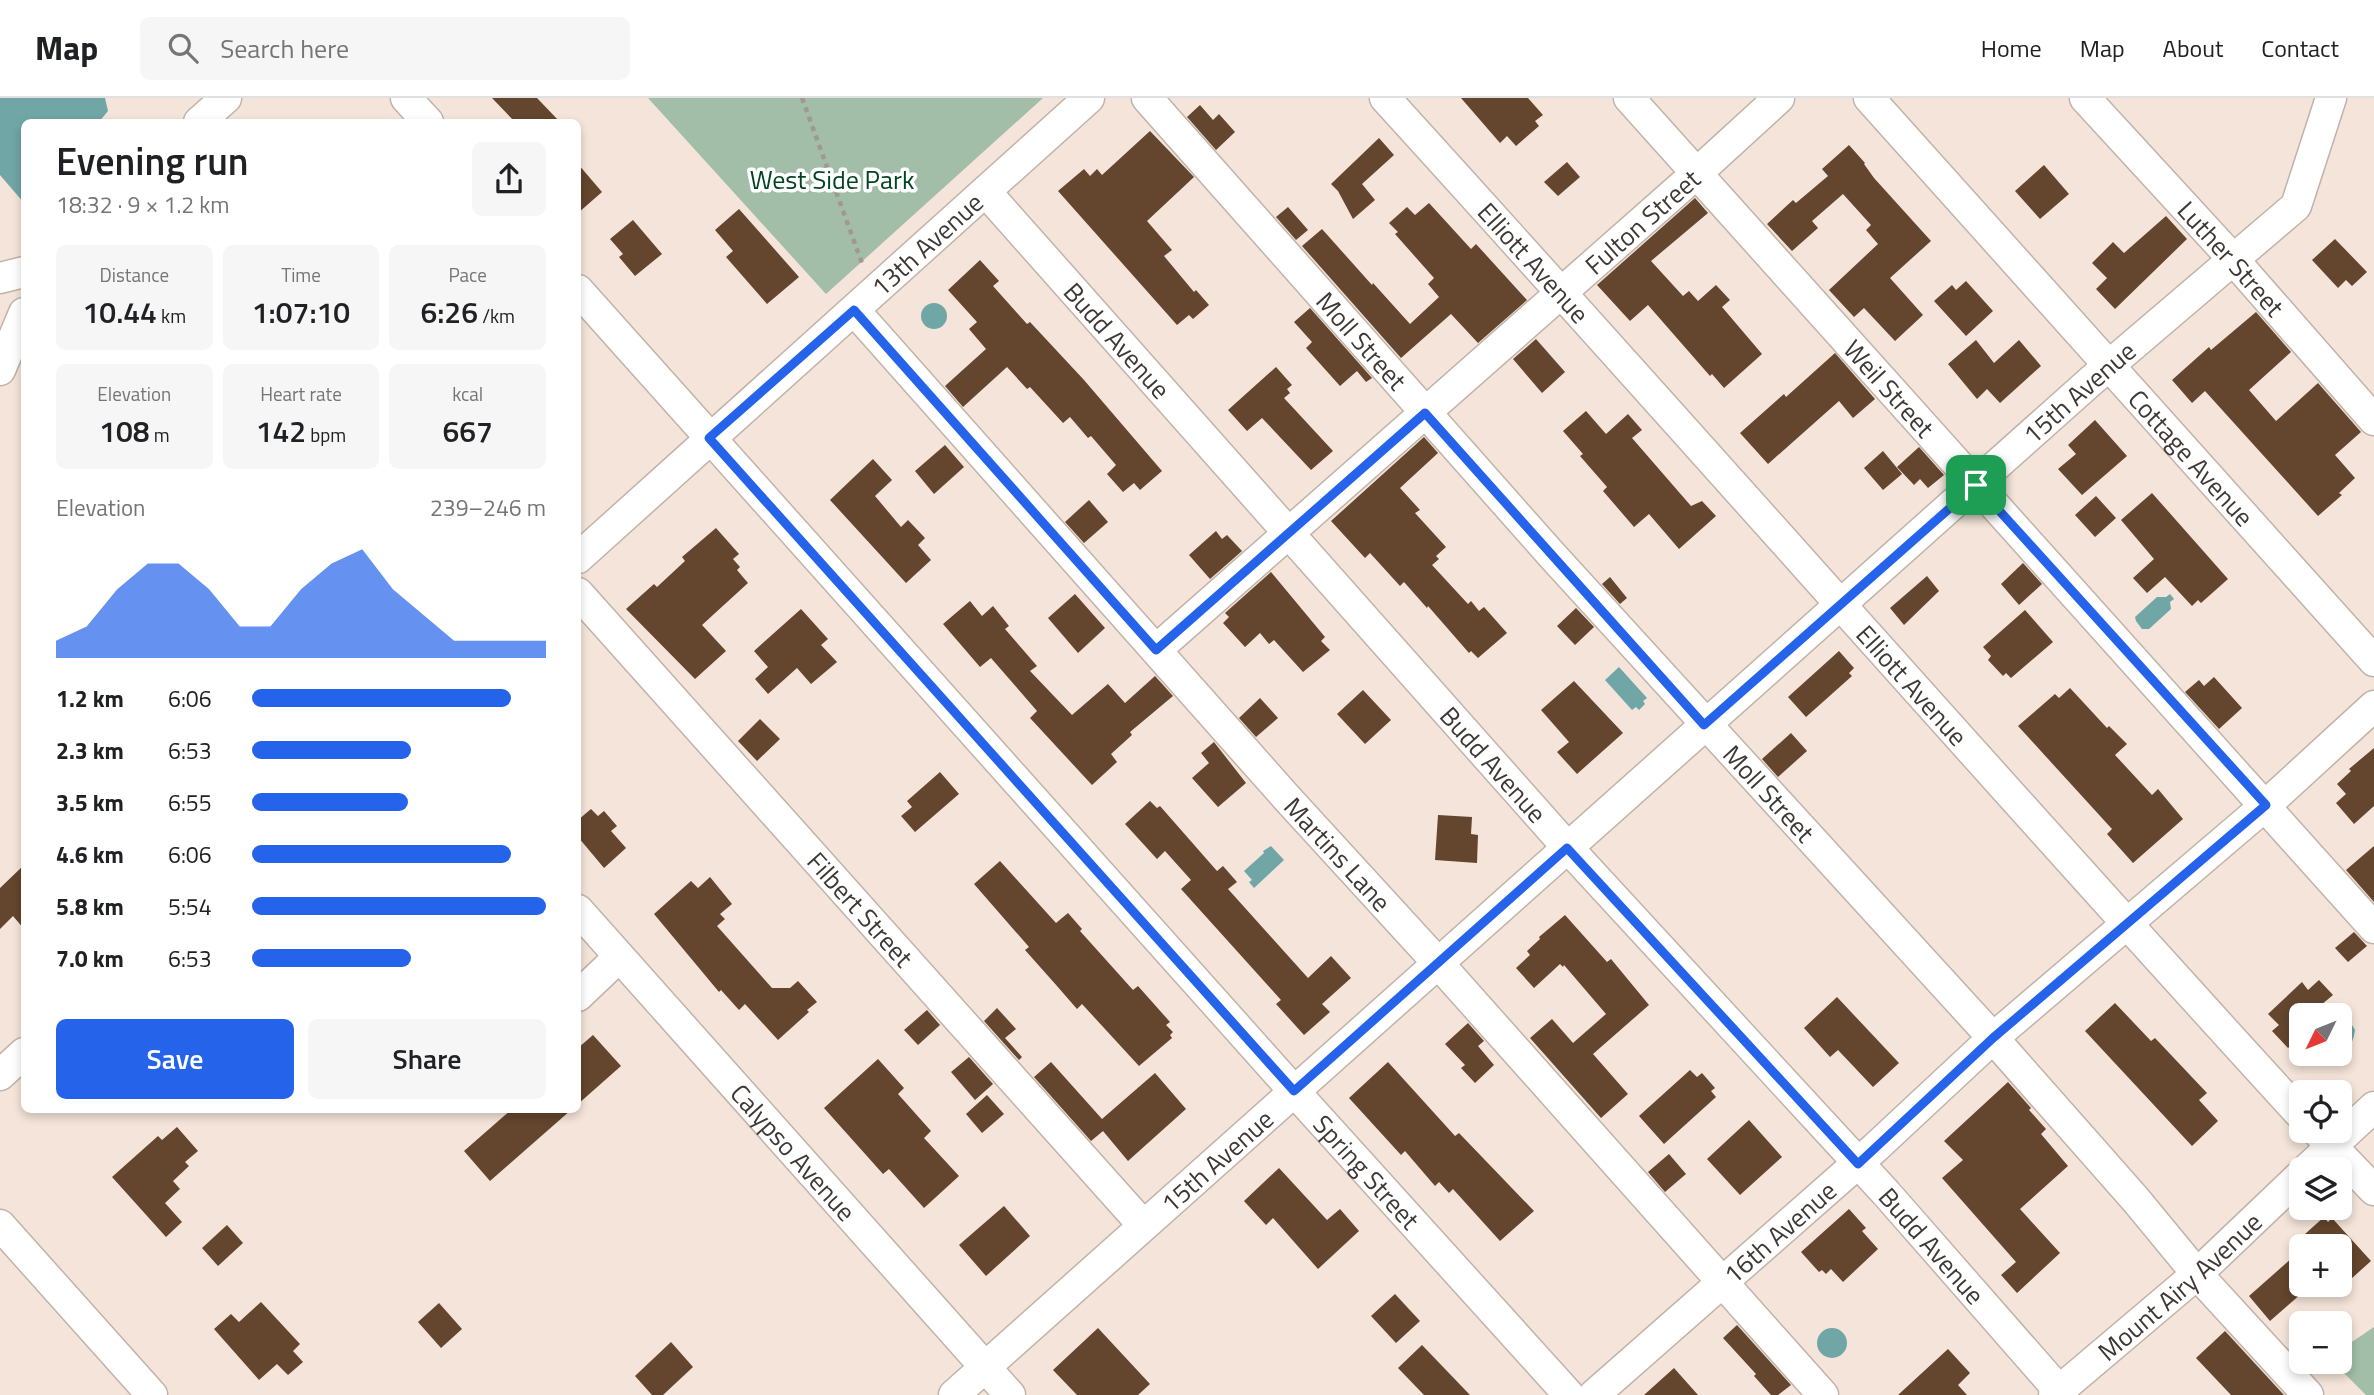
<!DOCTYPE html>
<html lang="en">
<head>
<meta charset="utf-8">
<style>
	:root { --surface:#fff; --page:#f6f6f6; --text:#202124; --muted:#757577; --line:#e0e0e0; --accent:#2563eb }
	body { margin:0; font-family:"Titillium Web",sans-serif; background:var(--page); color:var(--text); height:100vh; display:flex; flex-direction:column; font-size:26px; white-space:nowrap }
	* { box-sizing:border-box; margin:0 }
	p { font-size:23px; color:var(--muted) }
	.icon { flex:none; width:38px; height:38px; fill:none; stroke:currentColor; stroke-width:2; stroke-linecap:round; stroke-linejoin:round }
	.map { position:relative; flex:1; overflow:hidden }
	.sheet { position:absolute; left:21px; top:21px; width:560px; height:994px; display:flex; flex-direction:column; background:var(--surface); border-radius:10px; box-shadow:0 4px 10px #0003 }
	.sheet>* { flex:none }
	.needle { width:46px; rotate:227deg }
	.controls { position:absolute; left:2289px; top:905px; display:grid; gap:14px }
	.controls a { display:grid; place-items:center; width:63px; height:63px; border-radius:10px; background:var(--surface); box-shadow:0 4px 10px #0003; font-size:35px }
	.pin { position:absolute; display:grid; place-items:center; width:60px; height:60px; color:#fff; margin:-30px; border-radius:14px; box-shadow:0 4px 10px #0006 }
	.round { display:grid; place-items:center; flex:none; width:74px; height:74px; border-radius:10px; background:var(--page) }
	.overview { display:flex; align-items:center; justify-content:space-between; height:119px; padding:0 35px }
	h1 { font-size:38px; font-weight:600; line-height:52px }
	.metrics { display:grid; grid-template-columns:repeat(3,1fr); gap:10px; height:119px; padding:7px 35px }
	.metrics div { display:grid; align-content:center; border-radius:10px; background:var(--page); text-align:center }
	.metrics b { font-size:30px; font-weight:600 }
	.metrics small { font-size:19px; font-weight:400 }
	.metrics p { font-size:19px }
	.chart { height:196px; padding:14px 35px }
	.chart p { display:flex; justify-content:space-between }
	.chart svg { width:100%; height:126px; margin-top:7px; fill:var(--accent); opacity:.7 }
	.primary-button { display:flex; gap:14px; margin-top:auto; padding:14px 35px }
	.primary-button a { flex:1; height:80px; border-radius:10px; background:var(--accent); color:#fff; font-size:28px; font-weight:600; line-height:80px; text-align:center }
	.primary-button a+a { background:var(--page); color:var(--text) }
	ul { padding:0 35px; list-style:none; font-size:23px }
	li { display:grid; grid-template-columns:112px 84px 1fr; align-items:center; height:52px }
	li i { height:18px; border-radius:9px; background:var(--accent) }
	header { display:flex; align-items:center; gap:42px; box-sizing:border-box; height:98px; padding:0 35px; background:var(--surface); border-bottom:2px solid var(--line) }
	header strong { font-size:33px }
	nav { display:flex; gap:38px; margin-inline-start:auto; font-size:24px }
	.search { width:490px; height:63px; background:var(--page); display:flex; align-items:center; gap:18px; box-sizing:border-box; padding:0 24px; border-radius:10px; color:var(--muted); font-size:26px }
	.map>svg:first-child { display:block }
	.green { fill:#a2bda8 }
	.water { fill:#70a6a6 }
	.building { fill:#64452d }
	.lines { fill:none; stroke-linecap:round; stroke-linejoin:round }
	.minor-casing { stroke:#c2b3a8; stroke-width:33 }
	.path { stroke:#a3978f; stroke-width:4.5; stroke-dasharray:5 5; stroke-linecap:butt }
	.minor { stroke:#fff; stroke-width:30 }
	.route-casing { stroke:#fff; stroke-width:14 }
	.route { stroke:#2563eb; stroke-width:9 }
	.labels { text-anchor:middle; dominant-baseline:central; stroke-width:7; stroke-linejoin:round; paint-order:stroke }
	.park-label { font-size:26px; fill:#044521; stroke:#fff }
	.street-label { font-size:26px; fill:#3f3834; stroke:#fff }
</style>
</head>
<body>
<header>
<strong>Map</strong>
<div class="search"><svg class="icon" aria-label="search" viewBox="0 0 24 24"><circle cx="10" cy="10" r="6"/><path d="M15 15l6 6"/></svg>Search here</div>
<nav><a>Home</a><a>Map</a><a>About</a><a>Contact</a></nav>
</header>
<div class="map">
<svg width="2374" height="1297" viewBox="0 0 2374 1297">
	<rect width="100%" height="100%" fill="#f4e4d9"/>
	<g class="green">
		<polygon points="648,0 1043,0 826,196"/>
		<polygon points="2374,1229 2374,1297 2366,1297 2333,1264 2340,1264 2340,1252"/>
	</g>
	<g class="water">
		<polygon points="0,0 105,0 108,13 99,24 24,24 24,105 0,77"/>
		<circle cx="934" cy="218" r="13"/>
		<polygon points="2170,496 2174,501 2170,504 2171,511 2149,531 2142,531 2136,523 2135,519 2157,499 2166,499"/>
		<polygon points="1619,569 1647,600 1643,603 1645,606 1639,612 1636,609 1632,612 1605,582"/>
		<polygon points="1271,748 1284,762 1254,790 1249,784 1252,782 1244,773 1264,755 1263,753"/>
		<path d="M2342,925L2352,927L2355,932C2353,948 2345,957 2330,962L2323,956H2340V927Z"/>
		<circle cx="1832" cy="1245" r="15"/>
	</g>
	<g class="building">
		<polygon points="492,0 537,0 560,24 515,24"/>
		<polygon points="1461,0 1528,0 1543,17 1535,23 1539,28 1516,48 1507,38 1500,45"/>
		<polygon points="1200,7 1213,22 1219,16 1235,34 1216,52 1187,19"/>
		<polygon points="1150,33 1194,79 1147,123 1172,152 1164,158 1194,194 1196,192 1209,207 1193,221 1189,217 1177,227 1058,93 1084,71 1090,78 1097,71 1102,77"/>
		<polygon points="1379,40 1394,57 1362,86 1375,102 1353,121 1338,93 1331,86"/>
		<polygon points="1849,47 1865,65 1864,66 1874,80 1931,143 1890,180 1923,217 1895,243 1864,210 1854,219 1829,192 1878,146 1866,132 1871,127 1843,96 1812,123 1818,130 1792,153 1767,126 1793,102 1796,105 1828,78 1822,71"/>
		<polygon points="1567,64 1580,79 1558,98 1544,84"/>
		<polygon points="578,66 602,94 578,115"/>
		<polygon points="2044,67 2069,96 2040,121 2015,93"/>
		<polygon points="1695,100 1708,115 1651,163 1683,198 1689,193 1698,203 1716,187 1730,202 1722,209 1762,256 1724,290 1712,276 1710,278 1648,207 1630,223 1597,187"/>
		<polygon points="1429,105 1471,151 1476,146 1527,202 1478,245 1451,216 1401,260 1302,148 1322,131 1372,187 1373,185 1410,226 1439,199 1428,186 1434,180 1395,136 1398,134 1389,125 1407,109 1415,117"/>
		<polygon points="1288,109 1308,132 1296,142 1276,119"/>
		<polygon points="739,111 799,179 767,206 726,159 733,153 715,132"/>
		<polygon points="2166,118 2187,141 2115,211 2096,191 2107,180 2092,165 2113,144 2124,155"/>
		<polygon points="633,122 662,156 635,178 619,159 623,156 610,141"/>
		<polygon points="2335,141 2367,174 2352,188 2346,182 2338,190 2312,162"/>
		<polygon points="980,162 999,183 993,188 1027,226 1030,224 1084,282 1162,373 1140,392 1134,385 1123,394 1107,376 1116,367 1091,338 1088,340 1070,319 1063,325 1030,289 1027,291 1007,269 963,309 945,288 986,251 969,231 977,224 948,192"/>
		<polygon points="1966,183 1993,213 1966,238 1934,203 1952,187 1956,192"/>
		<polygon points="1310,210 1372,280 1366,284 1357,273 1340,288 1306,250 1312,244 1294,224"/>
		<polygon points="2256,214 2291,254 2249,292 2276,323 2318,285 2361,334 2335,357 2355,380 2339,395 2342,397 2318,418 2205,293 2192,305 2172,282 2209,249 2211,252"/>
		<polygon points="1536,241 1565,274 1542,295 1513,261"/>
		<polygon points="1976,242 1994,265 2019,242 2041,268 2000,305 1987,291 1977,301 1948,266"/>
		<polygon points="1835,255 1875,301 1853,320 1839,303 1768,366 1740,335 1784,296 1786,299"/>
		<polygon points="1276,269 1292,287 1287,291 1290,295 1284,300 1333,353 1311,372 1262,320 1247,333 1228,312"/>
		<polygon points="1586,313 1606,336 1628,316 1642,332 1632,340 1691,408 1702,403 1716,418 1679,451 1649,416 1634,429 1603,393 1607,389 1580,358 1583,356 1563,333"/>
		<polygon points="2095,322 2127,358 2082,397 2058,371 2076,356 2068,347"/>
		<polygon points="1424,339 1438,355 1400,390 1420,412 1415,415 1446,449 1436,458 1439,461 1432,467 1468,506 1471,503 1479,513 1484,509 1507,535 1478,560 1471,553 1469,555 1428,508 1427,510 1404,484 1400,488 1370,455 1365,460 1331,423"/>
		<polygon points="945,347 964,369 934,396 915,373"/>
		<polygon points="1919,349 1944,377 1928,390 1920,381 1914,387 1897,369"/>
		<polygon points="1883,353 1902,376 1883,392 1864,370"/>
		<polygon points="873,361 892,382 875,398 901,429 908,422 925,440 918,447 931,462 906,485 830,402"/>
		<polygon points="2152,395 2228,481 2201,505 2198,502 2192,508 2165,479 2147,495 2133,480 2154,461 2121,422"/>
		<polygon points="2096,398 2116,420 2095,439 2075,417"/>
		<polygon points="1089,402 1108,424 1084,445 1065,424"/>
		<polygon points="716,430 739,456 733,461 740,469 737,472 748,485 702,527 726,553 695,581 626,511 654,486 657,489 685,463 682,459"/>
		<polygon points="1216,433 1222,441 1227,437 1242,453 1210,481 1189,457"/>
		<polygon points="2023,465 2042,486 2019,507 2001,486"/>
		<polygon points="1271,474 1325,539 1321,543 1330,552 1303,574 1274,542 1269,546 1260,535 1245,549 1223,525 1229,519 1225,515"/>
		<polygon points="1927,478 1939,493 1904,527 1890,510"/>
		<polygon points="1610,479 1627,500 1620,506 1602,486"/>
		<polygon points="1075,496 1105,530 1078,555 1048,520"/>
		<polygon points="970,503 982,518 993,508 1009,528 1005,531 1037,568 1030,573 1072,617 1108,586 1125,605 1155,578 1173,598 1130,634 1132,637 1111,656 1117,664 1092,687 1030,620 1037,613 991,560 980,569 943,526"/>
		<polygon points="1576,510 1594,529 1575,547 1557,528"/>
		<polygon points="801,511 828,541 821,547 837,564 811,586 797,570 768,596 755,581 768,569 754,553"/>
		<polygon points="2025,512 2053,544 2011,580 2006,575 2003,578 1988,562 1991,558 1983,549"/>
		<polygon points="1839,553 1854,570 1849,575 1852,578 1806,619 1788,599"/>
		<polygon points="2214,579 2242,610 2219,631 2185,594 2199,582 2204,588"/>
		<polygon points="1574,583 1623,635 1577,676 1557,654 1569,644 1541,612"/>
		<polygon points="2070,590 2107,630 2109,628 2127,646 2115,657 2152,697 2158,691 2183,721 2133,765 2107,736 2112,731 2018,628 2055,596 2059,600"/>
		<polygon points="1363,592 1391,622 1365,646 1337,616"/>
		<polygon points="1260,600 1278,620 1256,639 1239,620"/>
		<polygon points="760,621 780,641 757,663 738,643"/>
		<polygon points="1791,635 1807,653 1778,679 1762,661"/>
		<polygon points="1214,644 1246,685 1218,709 1192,680 1209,665 1201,655"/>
		<polygon points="2374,650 2374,708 2354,726 2336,705 2346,696 2337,686 2351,673 2349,671"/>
		<polygon points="940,674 959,696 915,734 901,718 912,709 907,703"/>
		<polygon points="1150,703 1157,710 1160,708 1217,773 1223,768 1237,784 1228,791 1308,880 1331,858 1351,880 1322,906 1330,914 1304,937 1276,906 1281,902 1181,791 1191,782 1165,753 1157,761 1125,726"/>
		<polygon points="591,711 598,718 604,713 617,728 611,733 626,750 604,770 578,739 578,722"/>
		<polygon points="1438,717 1472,719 1471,736 1478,737 1477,765 1435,762"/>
		<polygon points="2374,748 2374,804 2346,772"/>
		<polygon points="1000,763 1056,825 1068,815 1082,831 1080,833 1133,892 1138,888 1170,924 1166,927 1173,934 1170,937 1172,940 1139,968 1082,906 1077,911 1057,888 1025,852 1029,849 974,786"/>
		<polygon points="24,767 24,831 13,818 0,831 0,790"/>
		<polygon points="710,779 732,806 720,816 725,821 717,828 772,890 790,890 798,883 817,904 807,912 809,914 778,942 745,906 739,912 721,892 719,894 654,816 691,783 698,790"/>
		<polygon points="1565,817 1607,864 1611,861 1649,907 1593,956 1628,996 1601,1020 1530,940 1552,921 1573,945 1606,916 1564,867 1563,869 1560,866 1534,890 1516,870 1530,857 1527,853 1540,841 1539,839"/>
		<polygon points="2354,834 2367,848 2348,864 2335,850"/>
		<polygon points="2319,882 2333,897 2321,907 2330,917 2301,917 2301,952 2294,944 2288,950 2272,933 2279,927 2268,916 2302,884 2308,892"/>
		<polygon points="1837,899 1899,965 1873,989 1838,952 1830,959 1804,930"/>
		<polygon points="2115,905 2151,943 2155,940 2207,995 2199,1002 2218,1023 2192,1048 2085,933"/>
		<polygon points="997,910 1016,931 1005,940 1022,959 1019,962 984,923"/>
		<polygon points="927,912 940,927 918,947 904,932"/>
		<polygon points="1468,925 1484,943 1478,948 1494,967 1475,985 1461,970 1465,967 1445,946"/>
		<polygon points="593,937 621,968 578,1006 578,950"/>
		<polygon points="969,959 993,986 975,1002 951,974"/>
		<polygon points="878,961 904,990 898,996 931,1033 924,1040 959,1078 924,1110 889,1071 883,1076 824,1010"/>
		<polygon points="1051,964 1102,1021 1155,975 1186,1011 1128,1063 1103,1033 1091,1043 1034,979"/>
		<polygon points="1388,964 1455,1038 1459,1035 1534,1113 1500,1143 1453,1091 1449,1095 1439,1084 1435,1088 1405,1053 1401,1057 1349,1000"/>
		<polygon points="1690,972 1697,979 1702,975 1715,990 1711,993 1716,999 1664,1046 1639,1018"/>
		<polygon points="2008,984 2031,1010 2029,1012 2046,1031 2041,1036 2068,1068 2020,1111 2060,1155 2017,1195 2001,1177 2016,1164 1942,1080 1963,1062 1944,1043"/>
		<polygon points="987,997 1004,1016 982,1035 966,1016"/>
		<polygon points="511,1012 571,1012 490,1083 464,1053"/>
		<polygon points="1749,1022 1782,1059 1740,1097 1707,1061"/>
		<polygon points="177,1029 198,1053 185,1064 189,1068 173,1083 180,1091 165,1105 182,1124 166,1139 112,1079 158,1038 162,1042"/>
		<polygon points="1669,1056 1686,1076 1665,1094 1648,1074"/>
		<polygon points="1279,1070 1327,1122 1340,1111 1359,1133 1318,1171 1273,1120 1266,1127 1244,1103"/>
		<polygon points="1004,1108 1030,1138 986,1178 959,1147"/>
		<polygon points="1849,1111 1866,1130 1862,1133 1878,1151 1843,1184 1831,1171 1826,1176 1822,1172 1819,1174 1801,1154"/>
		<polygon points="2324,1119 2328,1124 2332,1120 2371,1163 2351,1181 2340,1168 2340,1148 2316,1148 2305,1136"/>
		<polygon points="227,1127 243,1145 218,1168 202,1150"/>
		<polygon points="2301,1152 2301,1196 2270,1223 2249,1198"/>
		<polygon points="1395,1196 1420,1223 1396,1245 1371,1218"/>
		<polygon points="261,1204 300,1246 293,1253 303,1264 288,1277 277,1266 259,1282 214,1231 231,1216 239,1224"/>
		<polygon points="439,1205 462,1231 441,1250 418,1224"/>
		<polygon points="1737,1227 1791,1287 1778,1297 1771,1297 1754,1278 1756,1276 1723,1240"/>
		<polygon points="1098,1230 1150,1286 1138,1297 1077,1297 1053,1272"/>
		<polygon points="2225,1233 2284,1297 2231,1297 2196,1260"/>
		<polygon points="671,1244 693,1269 663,1297 652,1297 635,1278"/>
		<polygon points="1422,1247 1470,1297 1424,1297 1398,1270"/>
		<polygon points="1948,1251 1970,1275 1958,1287 1967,1297 1898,1297"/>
		<polygon points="1674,1270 1698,1297 1644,1297"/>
	</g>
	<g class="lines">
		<g class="minor-casing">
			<g id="minor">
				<polyline points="406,0 428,24"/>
				<path id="s1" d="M1147,0L1550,455L1993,940L2136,1102L2197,1176L2308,1297"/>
				<path id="s2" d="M1385,0C1692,337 1993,681 2301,1017"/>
				<path id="s3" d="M1629,0L2374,830"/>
				<path id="s4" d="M1869,0L2374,563"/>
				<path id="s5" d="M2085,0L2232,160L2374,322"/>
				<polyline points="199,24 226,0"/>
				<path id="s6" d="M986,94L1568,750L1886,1095L2063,1297"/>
				<polyline points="0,180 24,174"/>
				<path id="s7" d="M578,192L1294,993L1569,1297"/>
				<path id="s8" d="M854,212L1286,699L1438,865L1823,1297"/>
				<polyline points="0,272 24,215"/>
				<path id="s9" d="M578,460L1089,0"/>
				<path id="s10" d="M578,495L1143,1127"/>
				<path id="s11" d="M1156,552L1697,75L1779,0"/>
				<path id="s12" d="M578,812L1010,1297"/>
				<polyline points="578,898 619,859"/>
				<polyline points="0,977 24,955"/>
				<polyline points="2316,1032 2374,1092"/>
				<polyline points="2307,1071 2374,1009"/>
				<polyline points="0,1127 152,1297"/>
				<path id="s13" d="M954,1297L2092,282L2296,108L2331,0"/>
				<path id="s14" d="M1594,1297L1875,1050L1993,940L2266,707L2374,608"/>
				<path id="s15" d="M2054,1297L2197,1176L2301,1077"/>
			</g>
		</g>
		<polyline class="path" points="802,0 863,168"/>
		<use href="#minor" class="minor"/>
	</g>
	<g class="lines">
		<g class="route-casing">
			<polygon id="route" points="854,212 1156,552 1425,315 1704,627 1976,387 2266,707 1993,940 1858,1066 1567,750 1294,993 709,340"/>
		</g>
		<use href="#route" class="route"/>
	</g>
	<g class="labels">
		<g class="park-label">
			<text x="832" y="81">West Side Park</text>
		</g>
		<g class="street-label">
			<text stroke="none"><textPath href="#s11" startOffset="648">Fulton Street</textPath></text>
			<text stroke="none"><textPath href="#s9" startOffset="469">13th Avenue</textPath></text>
			<text stroke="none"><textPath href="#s5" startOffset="217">Luther Street</textPath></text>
			<text stroke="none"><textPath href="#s2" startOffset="222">Elliott Avenue</textPath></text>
			<text stroke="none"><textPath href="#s6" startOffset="198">Budd Avenue</textPath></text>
			<text stroke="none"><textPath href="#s1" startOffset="324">Moll Street</textPath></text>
			<text stroke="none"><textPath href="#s3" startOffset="390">Weil Street</textPath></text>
			<text stroke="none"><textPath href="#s13" startOffset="1507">15th Avenue</textPath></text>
			<text stroke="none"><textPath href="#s4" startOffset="483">Cottage Avenue</textPath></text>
			<text stroke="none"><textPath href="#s2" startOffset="789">Elliott Avenue</textPath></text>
			<text stroke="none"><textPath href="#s6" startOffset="765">Budd Avenue</textPath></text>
			<text stroke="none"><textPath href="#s1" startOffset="933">Moll Street</textPath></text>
			<text stroke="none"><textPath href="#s8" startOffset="728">Martins Lane</textPath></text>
			<text stroke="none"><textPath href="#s10" startOffset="424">Filbert Street</textPath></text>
			<text stroke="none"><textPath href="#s12" startOffset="324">Calypso Avenue</textPath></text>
			<text stroke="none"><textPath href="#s13" startOffset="352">15th Avenue</textPath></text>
			<text stroke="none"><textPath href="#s7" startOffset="1183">Spring Street</textPath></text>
			<text stroke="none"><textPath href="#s14" startOffset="247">16th Avenue</textPath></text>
			<text stroke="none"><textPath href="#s6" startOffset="1416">Budd Avenue</textPath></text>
			<text stroke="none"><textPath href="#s15" startOffset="166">Mount Airy Avenue</textPath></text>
		</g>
	</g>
</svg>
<div class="controls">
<a><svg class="needle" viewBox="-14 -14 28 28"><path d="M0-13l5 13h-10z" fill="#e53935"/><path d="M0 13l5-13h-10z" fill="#757577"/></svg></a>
<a><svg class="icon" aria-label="locate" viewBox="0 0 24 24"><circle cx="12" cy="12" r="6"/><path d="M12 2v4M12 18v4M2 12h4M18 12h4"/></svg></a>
<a><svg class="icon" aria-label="layers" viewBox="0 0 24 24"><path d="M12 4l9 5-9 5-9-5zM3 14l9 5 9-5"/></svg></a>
<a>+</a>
<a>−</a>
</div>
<div class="pin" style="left:1976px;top:387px;background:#1e9e55"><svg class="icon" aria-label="arrive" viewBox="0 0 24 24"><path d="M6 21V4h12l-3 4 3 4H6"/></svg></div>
<section class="sheet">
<div class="overview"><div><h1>Evening run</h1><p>18:32 · 9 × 1.2 km</p></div><a class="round"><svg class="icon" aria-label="share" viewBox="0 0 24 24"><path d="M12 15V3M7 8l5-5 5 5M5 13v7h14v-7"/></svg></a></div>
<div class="metrics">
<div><p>Distance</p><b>10.44<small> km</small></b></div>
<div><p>Time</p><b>1:07:10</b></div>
<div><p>Pace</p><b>6:26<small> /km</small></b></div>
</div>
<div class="metrics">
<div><p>Elevation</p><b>108<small> m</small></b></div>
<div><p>Heart rate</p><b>142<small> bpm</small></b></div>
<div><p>kcal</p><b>667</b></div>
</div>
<div class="chart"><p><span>Elevation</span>239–246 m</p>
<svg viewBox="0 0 160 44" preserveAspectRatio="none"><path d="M0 44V38L10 33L20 20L30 11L40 11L50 20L60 33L70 33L80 20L90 11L100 6L110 20L120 29L130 38L140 38L150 38L160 38V44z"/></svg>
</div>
<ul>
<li><b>1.2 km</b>6:06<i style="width:88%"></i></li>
<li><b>2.3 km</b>6:53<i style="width:54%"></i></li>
<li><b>3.5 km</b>6:55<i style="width:53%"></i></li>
<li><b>4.6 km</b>6:06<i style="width:88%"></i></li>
<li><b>5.8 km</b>5:54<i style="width:100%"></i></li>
<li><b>7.0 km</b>6:53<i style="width:54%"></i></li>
</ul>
<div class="primary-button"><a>Save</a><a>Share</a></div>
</section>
</div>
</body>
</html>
